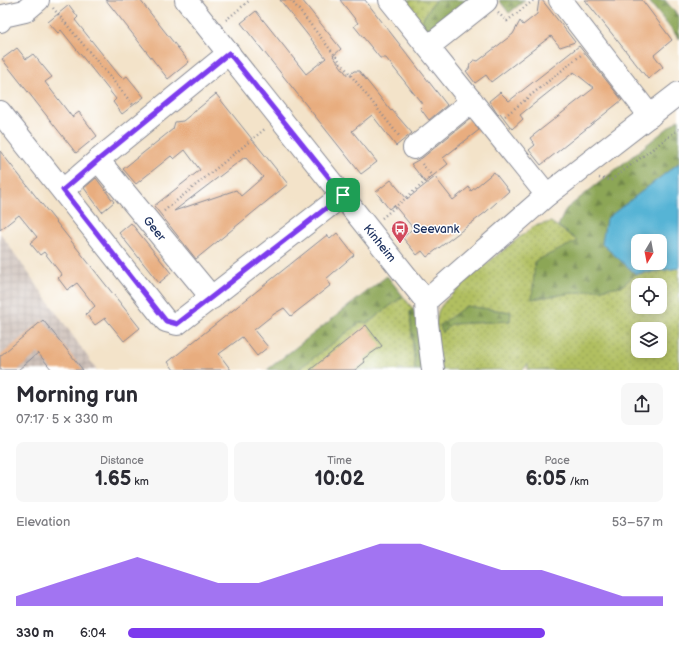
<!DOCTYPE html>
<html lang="en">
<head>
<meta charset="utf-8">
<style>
	:root { --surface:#fff; --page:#f7f7f7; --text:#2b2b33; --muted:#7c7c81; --accent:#7c3aed }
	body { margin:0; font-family:"Balsamiq Sans",sans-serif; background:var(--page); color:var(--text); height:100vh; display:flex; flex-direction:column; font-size:15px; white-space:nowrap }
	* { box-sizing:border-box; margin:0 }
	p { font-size:13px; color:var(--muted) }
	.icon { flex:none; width:22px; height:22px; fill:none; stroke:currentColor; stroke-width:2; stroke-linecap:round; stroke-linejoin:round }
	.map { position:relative; height:370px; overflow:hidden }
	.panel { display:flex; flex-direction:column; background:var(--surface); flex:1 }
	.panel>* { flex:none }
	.needle { width:26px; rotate:190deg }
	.fabs { position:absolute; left:631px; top:234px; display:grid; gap:8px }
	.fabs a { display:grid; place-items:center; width:36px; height:36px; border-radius:8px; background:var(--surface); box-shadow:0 2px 10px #0003; font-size:20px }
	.pin { position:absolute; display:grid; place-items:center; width:34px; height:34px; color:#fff; margin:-17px; border-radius:8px; box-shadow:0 2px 6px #0006 }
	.round { display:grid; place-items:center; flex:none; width:42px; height:42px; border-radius:8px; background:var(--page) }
	.summary { display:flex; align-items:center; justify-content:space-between; height:68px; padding:0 16px }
	h1 { font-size:22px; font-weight:800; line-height:30px }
	.stats { display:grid; grid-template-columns:repeat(3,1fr); gap:6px; height:68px; padding:4px 16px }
	.stats div { display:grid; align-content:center; border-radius:8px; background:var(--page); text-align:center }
	.stats b { font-size:20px; font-weight:800 }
	.stats small { font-size:11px; font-weight:400 }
	.stats p { font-size:11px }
	.chart { height:112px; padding:8px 16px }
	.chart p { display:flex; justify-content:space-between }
	.chart svg { width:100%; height:72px; margin-top:4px; fill:var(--accent); opacity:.7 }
	ul { padding:0 16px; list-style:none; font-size:13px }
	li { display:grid; grid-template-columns:64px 48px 1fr; align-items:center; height:30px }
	li i { height:10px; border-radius:5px; background:var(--accent) }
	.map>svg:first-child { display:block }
	.industrial { fill:url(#industrial-grid) }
	.grass { fill:url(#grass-dots); stroke:#667760; fill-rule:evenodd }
	.forest { fill:url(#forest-firs); stroke:#546a5a }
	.water { fill:#57b4d5; stroke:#39729a; fill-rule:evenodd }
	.building { fill:#e8ad7f; fill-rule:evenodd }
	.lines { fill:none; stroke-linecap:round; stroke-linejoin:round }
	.minor-casing { stroke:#878994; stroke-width:24 }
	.path { stroke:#878994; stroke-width:2.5; stroke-dasharray:1 3; stroke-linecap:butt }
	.minor { stroke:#fff; stroke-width:22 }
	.route-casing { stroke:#fff; stroke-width:8 }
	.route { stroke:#7c3aed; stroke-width:5 }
	.labels { text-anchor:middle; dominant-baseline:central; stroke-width:3; stroke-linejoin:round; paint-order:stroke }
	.street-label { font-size:12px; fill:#1b2f5e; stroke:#fff }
	.poi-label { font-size:12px; fill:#1b2f5e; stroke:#fff; text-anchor:start }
</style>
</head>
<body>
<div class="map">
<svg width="679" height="370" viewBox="0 0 679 370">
	<defs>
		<pattern id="industrial-grid" width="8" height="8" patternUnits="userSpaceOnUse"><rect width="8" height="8" fill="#cec1b9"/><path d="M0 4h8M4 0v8" fill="none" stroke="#b0a6a1"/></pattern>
		<pattern id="grass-dots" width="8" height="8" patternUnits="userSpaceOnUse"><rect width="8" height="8" fill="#b1bf61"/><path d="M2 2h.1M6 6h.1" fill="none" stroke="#8f9c53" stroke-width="1.8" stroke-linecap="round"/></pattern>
		<pattern id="forest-firs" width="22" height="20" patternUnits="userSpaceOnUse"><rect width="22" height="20" fill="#8ca657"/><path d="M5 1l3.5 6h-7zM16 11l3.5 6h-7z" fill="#72884b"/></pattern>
	</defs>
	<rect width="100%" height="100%" fill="#fff"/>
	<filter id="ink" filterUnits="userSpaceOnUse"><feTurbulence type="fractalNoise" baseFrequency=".025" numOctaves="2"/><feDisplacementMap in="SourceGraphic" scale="8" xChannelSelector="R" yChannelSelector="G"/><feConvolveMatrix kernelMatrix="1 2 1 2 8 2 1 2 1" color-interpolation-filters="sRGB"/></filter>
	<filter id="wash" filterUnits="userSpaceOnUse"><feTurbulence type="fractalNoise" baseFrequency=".012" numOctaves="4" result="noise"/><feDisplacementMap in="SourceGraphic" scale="16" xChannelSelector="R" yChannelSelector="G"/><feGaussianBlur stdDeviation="0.9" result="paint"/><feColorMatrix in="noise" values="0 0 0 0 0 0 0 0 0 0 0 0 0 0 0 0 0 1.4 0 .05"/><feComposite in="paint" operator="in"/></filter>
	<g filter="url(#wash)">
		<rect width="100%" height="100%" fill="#f3e3c9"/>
		<polygon class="industrial" points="0,233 97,370 0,370"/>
		<g class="grass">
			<polygon points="397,0 435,0 418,26"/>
			<path d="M551,222L578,241L622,286L636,274L679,268V370H528V364L523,370H441C439,352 433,329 438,312C442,296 518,239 534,226ZM638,285H660V307H638ZM466,306L511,312L510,321L451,324L442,333ZM638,329H660V351H638Z"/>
			<polygon points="403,296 413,309 410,312 415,370 301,370 300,368 361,322 368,323"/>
		</g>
		<g class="forest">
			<polygon points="435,0 469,0 426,33 418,26"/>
			<polygon points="499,0 525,0 509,13"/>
			<polygon points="648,0 665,0 679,17 679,39"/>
			<polygon points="679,119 679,163 606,220 602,244 636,274 622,286 532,299 535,261 578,241 558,226 566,209"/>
			<polygon points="387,276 403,296 368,323 361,322 300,368 301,370 267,370"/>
			<polygon points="466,306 511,312 510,321 451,324 442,333 440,325"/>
			<polygon points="413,309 419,318 424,370 415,370 410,311"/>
		</g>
		<path class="water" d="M679,163V268L636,274L602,244L606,219ZM638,241H660V263H638Z"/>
		<g id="blocks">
			<g class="building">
				<polygon points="106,0 140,0 189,62 168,79"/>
				<polygon points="280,0 302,0 341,49 333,56 348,76 354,71 359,71 391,111 392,110 412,133 396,146 372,115 352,131 377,162 361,174 241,23 256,11 306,74 326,58"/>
				<polygon points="340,0 365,0 447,105 429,120 420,108 423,105 386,58 380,58 354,26 358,23"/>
				<polygon points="539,0 542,0 575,42 560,47 551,36 491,82 486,75 475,83 466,71 469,69 470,64 474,60 478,61 513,34 520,21 523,25 537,14"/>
				<polygon points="585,0 642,0 672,40 654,55 663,67 648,79"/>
				<polygon points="69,5 78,17 75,20 119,75 123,79 127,76 144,97 122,114 113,102 116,99 61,30 58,33 48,22"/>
				<polygon points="579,46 622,100 541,165 529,150 535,145 530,138 594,88 574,72 520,115 523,119 512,129 500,113 498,115 489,101 500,92 509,101"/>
				<polygon points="17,48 26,59 33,54 52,77 45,82 72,117 79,112 97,136 76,153 2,59"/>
				<path d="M216,94L288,184L196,259L154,206L200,170L185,150L174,159L171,156L136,184L123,169L173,129L175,122L183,121ZM245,157L263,177L241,196L236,190L174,211Z"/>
				<polygon points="470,119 479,130 443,158 448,164 425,182 411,164 422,158"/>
				<polygon points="0,151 140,328 124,341 105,318 95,325 86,314 95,306 77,283 67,290 58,278 62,275 44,252 40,255 30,243 37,237 19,215 0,230"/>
				<polygon points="494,172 509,191 486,212 427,257 422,251 417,255 403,238 413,228 394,205 389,209 376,192 391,180 407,199 435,177 453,200 469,187 471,191"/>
				<polygon points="96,178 114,202 102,212 84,188"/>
				<polygon points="131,223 171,273 159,283 119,233"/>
				<polygon points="337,233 354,255 326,279 331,285 291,316 284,308 274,314 254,330 268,347 257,356 242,337 219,354 231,370 174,370 168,362 327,235 330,239"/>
				<polygon points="43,320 83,370 52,370 38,353 18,370 0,370 0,356"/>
				<polygon points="366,325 382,346 363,359 365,362 355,370 310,370"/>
			</g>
		</g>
	</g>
	<g filter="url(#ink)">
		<use href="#blocks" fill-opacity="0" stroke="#878994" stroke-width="1"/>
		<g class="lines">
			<g class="minor-casing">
				<g id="minor">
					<path id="s1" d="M186,0L426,301L427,323L433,370"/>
					<polyline points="390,0 547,195"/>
					<polyline points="560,0 650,116"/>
					<polyline points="0,21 3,16 25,11 38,0"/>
					<polyline points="429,46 486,1"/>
					<polyline points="0,112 166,321 177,324 343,195"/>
					<polyline points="414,148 472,101"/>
					<path id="s2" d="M98,160L212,298"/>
					<polyline points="63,190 98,160 229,53"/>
					<polyline points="426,301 547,195 679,93"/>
				</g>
			</g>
			<g class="path">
				<polyline points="291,0 400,137"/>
				<polyline points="53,8 134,106"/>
				<polyline points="498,13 507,21 534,0"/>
				<polyline points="226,20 250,0"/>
				<polyline points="505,116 581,55"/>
				<polyline points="599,178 611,180 679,129"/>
				<polyline points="164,211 266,128"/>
				<polyline points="382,218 432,176 422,164"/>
			</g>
			<use href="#minor" class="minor"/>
		</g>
	</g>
	<g class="lines" filter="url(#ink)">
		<g class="route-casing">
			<polygon id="route" points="229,53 343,195 177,324 166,321 63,190 98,160"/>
		</g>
		<use href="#route" class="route"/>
	</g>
	<defs>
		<g id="bus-pin" transform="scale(0.9)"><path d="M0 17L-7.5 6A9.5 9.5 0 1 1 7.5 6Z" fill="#d1495b" stroke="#fff"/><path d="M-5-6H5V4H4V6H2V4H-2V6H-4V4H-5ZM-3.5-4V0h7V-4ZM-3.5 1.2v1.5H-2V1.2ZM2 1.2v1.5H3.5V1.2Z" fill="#fff"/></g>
	</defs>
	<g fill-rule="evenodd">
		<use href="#bus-pin" x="400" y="229"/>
	</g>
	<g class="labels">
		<g class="street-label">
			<text stroke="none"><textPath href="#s2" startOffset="89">Geer</textPath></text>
			<text stroke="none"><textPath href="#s1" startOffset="311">Kinheim</textPath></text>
		</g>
		<g class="poi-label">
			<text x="413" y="229">Seevank</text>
		</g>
	</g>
</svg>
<div class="fabs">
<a><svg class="needle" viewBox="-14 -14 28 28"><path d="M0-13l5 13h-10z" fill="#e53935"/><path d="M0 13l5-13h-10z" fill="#7c7c81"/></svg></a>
<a><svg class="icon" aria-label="locate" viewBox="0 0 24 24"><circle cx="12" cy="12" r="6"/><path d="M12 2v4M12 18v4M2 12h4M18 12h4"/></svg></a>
<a><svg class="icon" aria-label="layers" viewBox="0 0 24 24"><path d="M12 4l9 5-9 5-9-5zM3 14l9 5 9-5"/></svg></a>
</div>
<div class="pin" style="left:343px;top:195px;background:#1e9e55"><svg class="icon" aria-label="arrive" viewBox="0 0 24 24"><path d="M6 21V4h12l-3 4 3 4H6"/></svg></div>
</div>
<section class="panel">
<div class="summary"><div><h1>Morning run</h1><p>07:17 · 5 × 330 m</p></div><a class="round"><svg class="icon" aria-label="share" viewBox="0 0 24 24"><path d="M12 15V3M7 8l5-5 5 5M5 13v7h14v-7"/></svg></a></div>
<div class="stats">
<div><p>Distance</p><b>1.65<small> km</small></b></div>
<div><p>Time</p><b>10:02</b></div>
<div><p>Pace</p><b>6:05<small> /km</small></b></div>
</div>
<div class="chart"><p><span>Elevation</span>53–57 m</p>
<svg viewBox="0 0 160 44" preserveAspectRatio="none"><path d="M0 44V38L10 30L20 22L30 14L40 22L50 30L60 30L70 22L80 14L90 6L100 6L110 14L120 22L130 22L140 30L150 38L160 38V44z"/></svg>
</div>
<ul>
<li><b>330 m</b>6:04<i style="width:78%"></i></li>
</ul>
</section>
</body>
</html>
